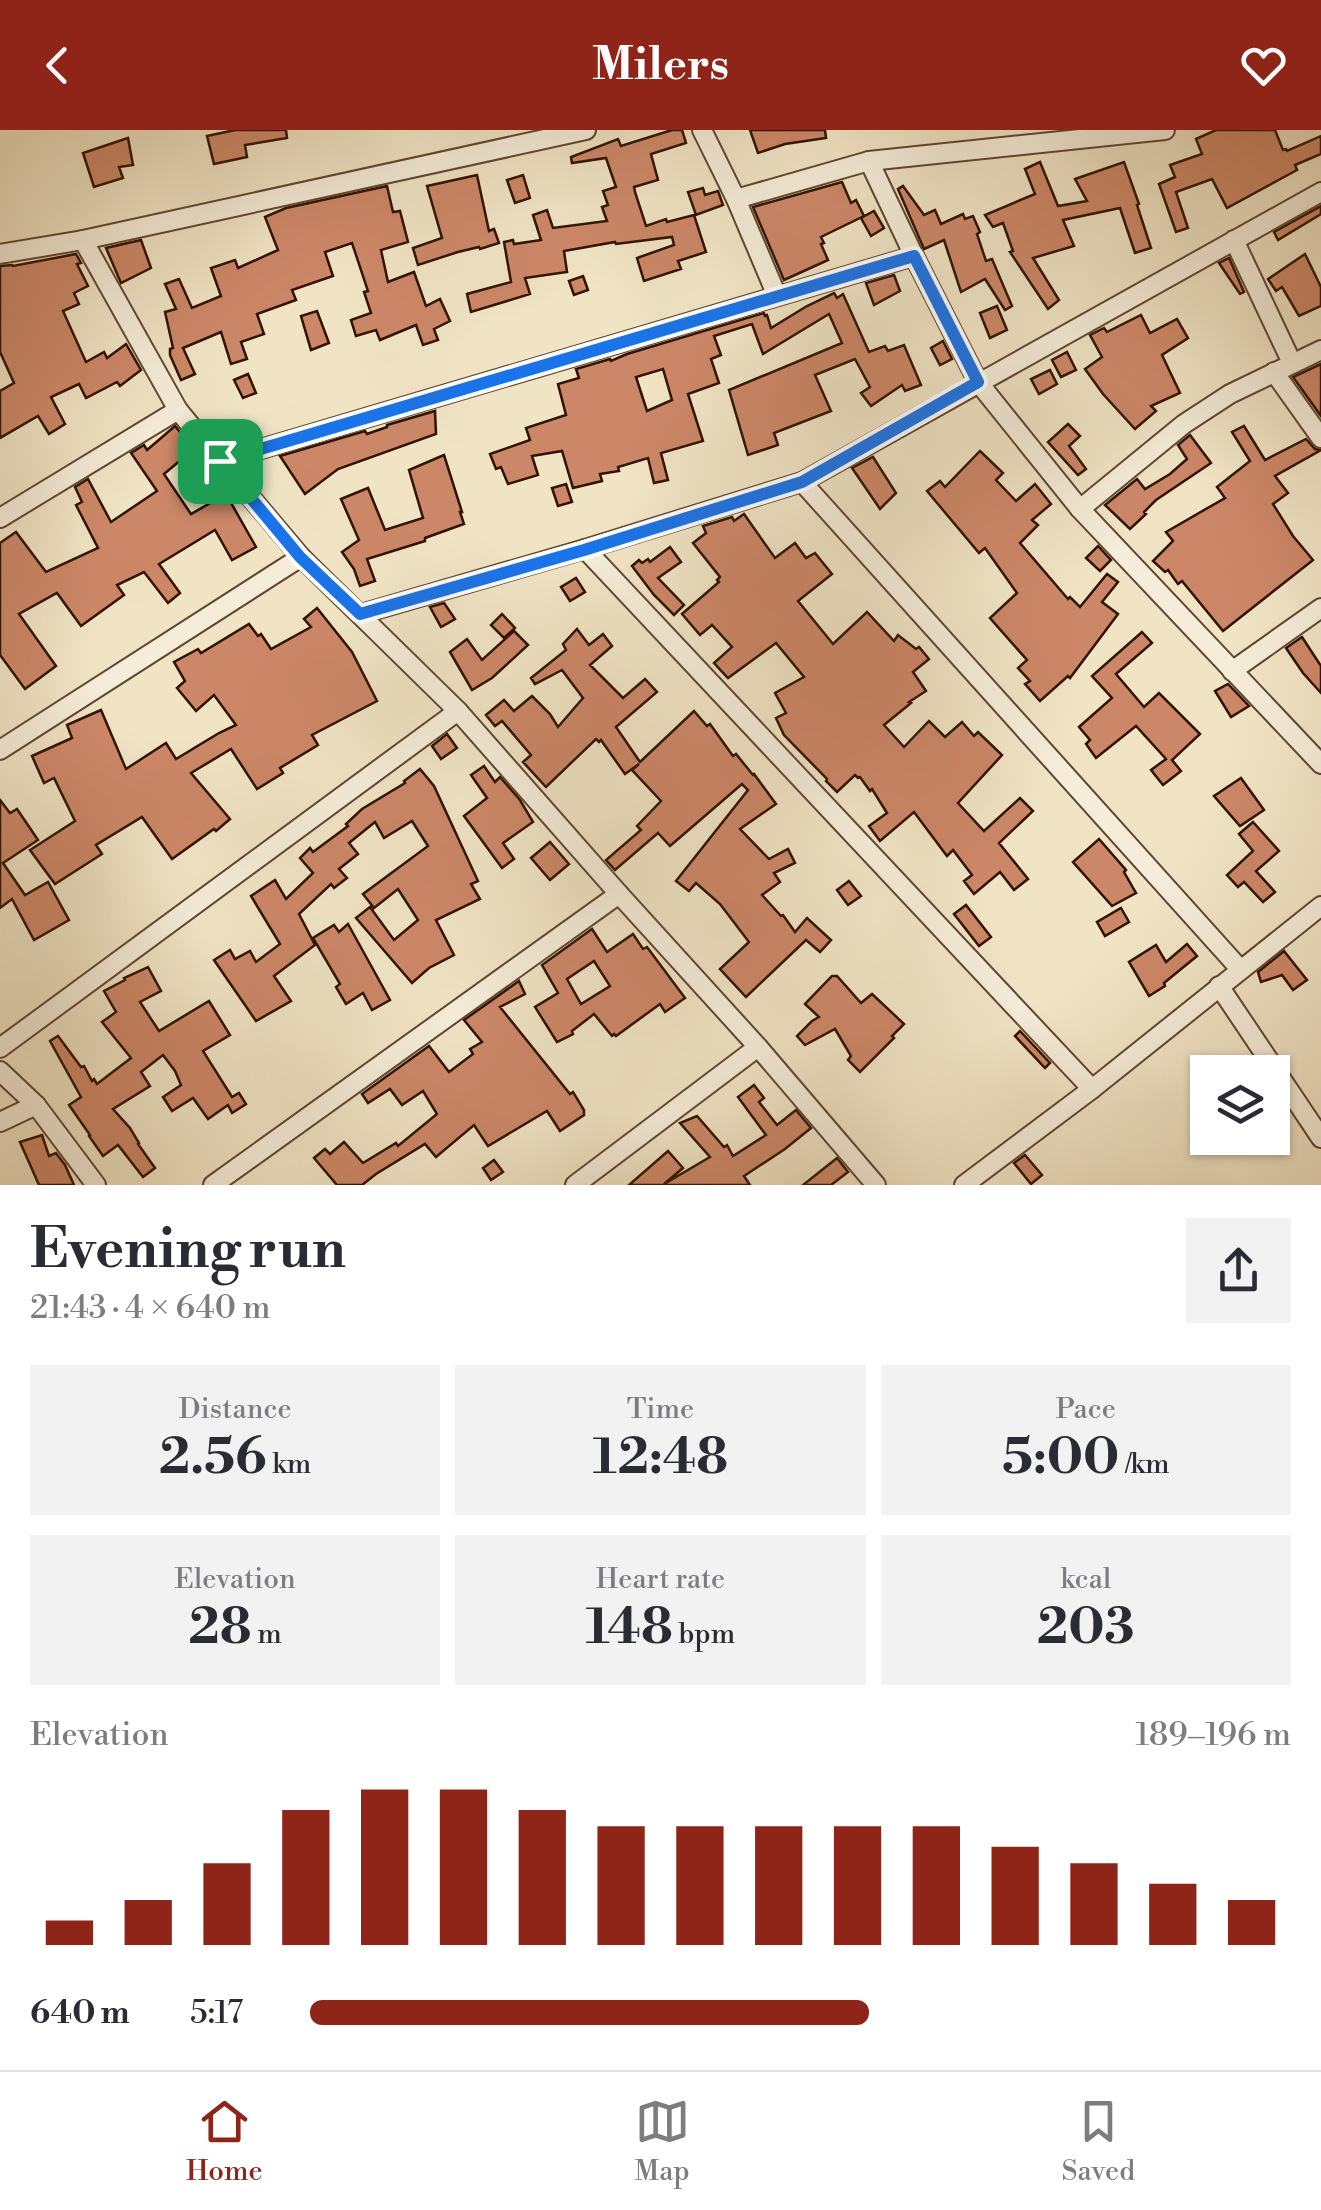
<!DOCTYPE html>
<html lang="en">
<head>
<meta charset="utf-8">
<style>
	:root { --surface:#fff; --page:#f2f2f3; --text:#2b2b33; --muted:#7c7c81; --line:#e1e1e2; --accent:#8f2418 }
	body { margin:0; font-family:"Libre Bodoni",serif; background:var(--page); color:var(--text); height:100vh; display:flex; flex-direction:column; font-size:38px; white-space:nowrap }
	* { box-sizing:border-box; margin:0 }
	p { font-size:32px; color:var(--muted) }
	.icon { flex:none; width:55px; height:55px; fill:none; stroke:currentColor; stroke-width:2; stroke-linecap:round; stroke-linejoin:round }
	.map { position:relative; height:1055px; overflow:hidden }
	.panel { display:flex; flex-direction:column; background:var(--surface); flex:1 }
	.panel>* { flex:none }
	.buttons { position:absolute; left:1190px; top:925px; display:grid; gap:20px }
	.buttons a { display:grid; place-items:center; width:100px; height:100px; border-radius:0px; background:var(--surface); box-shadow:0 2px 8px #0004; font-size:50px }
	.pin { position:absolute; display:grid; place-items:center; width:85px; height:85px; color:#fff; margin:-42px; border-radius:20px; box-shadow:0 5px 15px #0006 }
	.round { display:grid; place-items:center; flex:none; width:105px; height:105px; border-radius:0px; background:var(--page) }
	.summary { display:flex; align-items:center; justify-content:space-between; height:170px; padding:0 30px }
	h1 { font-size:55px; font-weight:700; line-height:75px }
	.stats { display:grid; grid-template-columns:repeat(3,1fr); gap:15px; height:170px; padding:10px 30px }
	.stats div { display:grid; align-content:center; border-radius:0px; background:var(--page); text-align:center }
	.stats b { font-size:50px; font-weight:700 }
	.stats small { font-size:28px; font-weight:400 }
	.stats p { font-size:28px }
	.chart { height:280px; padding:20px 30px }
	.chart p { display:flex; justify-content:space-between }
	.chart svg { width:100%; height:180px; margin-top:10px; stroke:var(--accent); stroke-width:6 }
	ul { padding:0 30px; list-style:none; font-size:32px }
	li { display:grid; grid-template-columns:160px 120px 1fr; align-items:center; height:75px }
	li i { height:25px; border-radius:12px; background:var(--accent) }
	header { display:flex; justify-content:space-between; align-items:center; height:130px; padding:0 30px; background:var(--accent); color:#fff; font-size:45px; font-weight:700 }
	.menu { display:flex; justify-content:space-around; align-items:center; height:140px; border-top:2px solid var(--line); background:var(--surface); font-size:28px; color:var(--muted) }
	.menu a { display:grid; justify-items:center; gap:5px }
	.menu .active { color:var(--accent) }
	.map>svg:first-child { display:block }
	.building { fill:#cc8768; stroke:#2f1200; stroke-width:2.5; fill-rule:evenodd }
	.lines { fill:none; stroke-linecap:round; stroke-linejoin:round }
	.street-casing { stroke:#5f4631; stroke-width:22 }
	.street { stroke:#f5edd9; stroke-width:18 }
	.route-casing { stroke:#fff; stroke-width:20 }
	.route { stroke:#1a73e8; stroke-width:12 }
</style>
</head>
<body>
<header><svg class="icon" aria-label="back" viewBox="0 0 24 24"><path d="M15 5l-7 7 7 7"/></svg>Milers<svg class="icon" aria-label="heart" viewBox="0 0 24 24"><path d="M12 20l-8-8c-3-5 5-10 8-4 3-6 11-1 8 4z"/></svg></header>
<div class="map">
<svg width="1321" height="1055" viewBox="0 0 1321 1055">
	<rect width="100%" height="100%" fill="#f0e4c5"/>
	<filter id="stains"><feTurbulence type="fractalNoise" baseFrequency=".002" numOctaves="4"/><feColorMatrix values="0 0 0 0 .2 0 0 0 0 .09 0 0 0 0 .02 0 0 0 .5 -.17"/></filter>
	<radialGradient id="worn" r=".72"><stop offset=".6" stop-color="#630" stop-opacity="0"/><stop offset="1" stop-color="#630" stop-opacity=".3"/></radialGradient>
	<g class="building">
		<polygon points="235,0 286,0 287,8 245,15 247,27 214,34 207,6"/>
		<polygon points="672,0 682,0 686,13 651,24 658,50 634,57 635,62 646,96 666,89 667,92 694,85 706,122 678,131 681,139 644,151 637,128 674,115 672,107 616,114 615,112 564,121 567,142 525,148 530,164 471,182 467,164 511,152 504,112 513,110 514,114 541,110 533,85 547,80 553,98 607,91 602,77 608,75 603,61 616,57 606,28 572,33 571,27 618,9 621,16"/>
		<polygon points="750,0 825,0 826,8 785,14 758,23"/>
		<polygon points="1216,0 1275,0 1283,20 1286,19 1287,21 1321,6 1321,24 1295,35 1297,40 1227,78 1212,49 1176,62 1188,98 1176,102 1159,54 1175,47 1170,35 1202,24 1196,9"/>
		<polygon points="128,8 133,35 119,37 123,48 94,57 83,23"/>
		<polygon points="1040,32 1058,76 1087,71 1075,49 1124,32 1139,74 1137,75 1151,118 1135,123 1120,78 1063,90 1074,116 1033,128 1059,170 1048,179 1010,122 1013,121 1003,93 993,97 985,85 1035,64 1025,39"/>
		<polygon points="477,45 489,101 494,99 499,113 480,119 479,117 458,122 418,135 413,118 442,108 427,56"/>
		<polygon points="523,45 530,68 515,73 507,50"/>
		<polygon points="842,52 851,73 856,70 864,86 821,107 824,113 821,114 828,130 784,150 753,77"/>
		<polygon points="387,56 393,82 400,81 408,112 381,120 388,152 414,142 426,176 440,169 450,191 434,199 438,210 423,215 416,195 380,210 376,200 356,206 351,190 371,183 364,162 368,161 352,113 325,122 333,146 292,160 296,170 257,184 264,204 241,212 247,229 231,234 221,202 183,218 195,244 181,250 170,225 170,219 173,218 165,182 176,179 165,154 179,149 192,178 221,166 211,138 235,130 238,138 278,120 265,87 286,78"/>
		<polygon points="903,56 924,85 935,80 941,94 963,84 965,89 973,86 980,102 977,104 986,131 992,129 1012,176 1005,180 985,149 961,162 944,110 924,119 898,59"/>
		<polygon points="703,58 705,65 718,61 723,75 696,85 688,62"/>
		<polygon points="1321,76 1321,84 1278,110 1274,102"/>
		<polygon points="874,81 884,98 871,106 861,88"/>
		<polygon points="141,110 151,138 121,153 106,118"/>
		<polygon points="76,124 81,133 77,134 88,156 74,163 79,174 63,181 86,232 104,222 107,228 126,214 141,240 120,256 117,252 86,268 79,254 51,267 65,294 49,304 38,286 0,308 0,261 14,253 0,222 0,136 12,135 13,136"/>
		<polygon points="1305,124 1321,157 1321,176 1299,186 1282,157 1276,161 1268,149"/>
		<polygon points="1229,128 1244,162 1240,164 1219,133"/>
		<polygon points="894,145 900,161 874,175 866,153"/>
		<polygon points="583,146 588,160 574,165 569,151"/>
		<path d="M834,163L837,168L843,164L869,222L885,216L888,221L904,215L921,255L905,261L902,255L871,276L861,263L870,257L855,229L815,245L831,281L774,303L778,315L748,325L729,260L842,213L829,184L763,224L752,194L714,206L721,225L711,229L719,253L688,264L703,311L661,323L668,350L654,353L648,328L618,337L619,341L600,344L602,351L573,358L562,321L532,326L538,345L508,354L501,337L496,339L490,324L530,310L526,298L566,285L558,254L579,248L576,239L610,229L611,231L627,224L764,183L765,186L767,185L771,198L807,176ZM663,239L672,270L647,281L636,247Z"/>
		<polygon points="997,176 1007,200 990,208 980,183"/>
		<polygon points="317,181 329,213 311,220 301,186"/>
		<polygon points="1141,185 1150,203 1177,189 1188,208 1162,225 1180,263 1151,276 1156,281 1135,299 1103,264 1085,239 1102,227 1090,205 1104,198 1107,202"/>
		<polygon points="943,211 952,229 940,235 931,218"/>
		<polygon points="1067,222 1076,240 1061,247 1052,230"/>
		<polygon points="1321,234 1321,286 1293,247"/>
		<polygon points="1050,240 1057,254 1039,264 1031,249"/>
		<polygon points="248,244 256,263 243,268 234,250"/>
		<polygon points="435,281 436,304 338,339 305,364 280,326 365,301 367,304 387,297 387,295"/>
		<polygon points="1068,294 1080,306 1069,316 1086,339 1078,345 1048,312"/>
		<polygon points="175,296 194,319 164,344 191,384 226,364 256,417 232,430 215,400 159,434 180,463 168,473 144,442 117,455 124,465 81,496 57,463 19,484 56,536 25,559 0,525 0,413 16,402 46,442 98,418 76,375 82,372 75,357 88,349 111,392 157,361 131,323 144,315 147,320"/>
		<polygon points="1244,296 1265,330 1306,309 1315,319 1321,320 1275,346 1288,363 1273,374 1293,406 1313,430 1223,501 1182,451 1178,454 1168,440 1165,442 1153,431 1173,411 1166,402 1225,368 1217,357 1250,331 1232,302"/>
		<polygon points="1190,305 1211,333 1156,370 1144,382 1146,384 1130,399 1105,375 1137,349 1145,359 1170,344 1187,329 1178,315"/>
		<polygon points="980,321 1003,343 996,350 1016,371 1035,354 1051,374 1032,390 1038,395 1020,413 1068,469 1070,467 1080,477 1107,444 1118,452 1102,472 1118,484 1070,548 1068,546 1040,571 1025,554 1030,551 1018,538 1027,530 990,488 1017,463 985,418 979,423 927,361 940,351 945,357"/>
		<polygon points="444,325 462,382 460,382 464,394 425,408 425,411 367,429 375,451 360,456 354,439 342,422 359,410 341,369 368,358 385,400 423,388 409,340"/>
		<polygon points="873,327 896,363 880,379 852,338"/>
		<polygon points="566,354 572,372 558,376 552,358"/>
		<polygon points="744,384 775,428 795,413 806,428 815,423 832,444 798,471 833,514 867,482 894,511 898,505 916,519 919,517 929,529 913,542 926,561 909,572 911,573 884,595 904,617 929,591 945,607 962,592 974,606 978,602 1002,625 958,673 984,701 1020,668 1033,681 999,713 1028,749 1014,760 1000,742 974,764 964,751 972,745 953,720 947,726 914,682 880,711 869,696 887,683 872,659 870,661 860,647 858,648 855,645 837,662 826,651 827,649 784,605 776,588 786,583 775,563 804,547 776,513 728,548 714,533 732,517 712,495 700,505 682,484 719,452 717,450 720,447 693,413 706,403 703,396 732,387 734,391"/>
		<polygon points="1098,416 1111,430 1100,441 1086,428"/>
		<polygon points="670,417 681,432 658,448 684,475 674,485 654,465 632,436 639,430 642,433 648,429 650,432"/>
		<polygon points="576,448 585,462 570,471 561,457"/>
		<polygon points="444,473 455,489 441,497 430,477"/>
		<polygon points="317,478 352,522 377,571 312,605 318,615 280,638 283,643 257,659 231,619 191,643 230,689 216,701 214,699 172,729 142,687 96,715 102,724 55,754 30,720 75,691 54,648 44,653 32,626 72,608 67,595 101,580 126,639 166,613 176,629 219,603 236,595 214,565 196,581 177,558 185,551 174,532 198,519 201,523 249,494 258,506 261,504 271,519 311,497 304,489"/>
		<polygon points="502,484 515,498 504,508 491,495"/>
		<polygon points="577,499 589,515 603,504 612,516 590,535 623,568 645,549 657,562 616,597 640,632 694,581 707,596 710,594 733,626 736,624 753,645 754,644 776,674 740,699 769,729 788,719 795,733 774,743 780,752 762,765 781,786 783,785 795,802 807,788 831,810 820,822 806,810 746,867 720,839 749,812 720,774 696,753 689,761 676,751 748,660 742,654 670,716 658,703 615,740 606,730 641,700 637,696 661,671 632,640 639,634 625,644 601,610 599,612 596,609 546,657 523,632 531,625 502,591 495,596 486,585 504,570 514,581 532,566 550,584 558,597 583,568 562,540 535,554 531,548 566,520 563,514"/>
		<polygon points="514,501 528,515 492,548 472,560 450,522 467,509 482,530"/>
		<polygon points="1142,502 1152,513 1116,544 1144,577 1159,563 1200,604 1172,630 1181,641 1163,655 1151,640 1166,629 1136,596 1096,628 1086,614 1090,610 1079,597 1112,568 1092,546"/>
		<polygon points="1302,507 1321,536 1321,563 1303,543 1286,518"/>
		<polygon points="1228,554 1249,576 1231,587 1215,561"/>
		<polygon points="447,604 457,618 441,629 432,616"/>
		<polygon points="484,636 495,652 500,647 520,670 533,692 503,713 514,729 502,738 464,686 487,668 471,645"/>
		<polygon points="420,639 434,656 478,751 471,754 480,769 436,790 454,825 429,838 412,853 356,788 370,777 394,810 418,790 398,759 374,778 363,764 428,716 412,691 384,708 375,692 349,713 358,724 339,739 347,748 334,758 331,754 299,784 315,815 274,846 291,871 256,891 214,830 230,820 235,829 250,821 256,832 280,814 251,766 275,750 286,769 313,743 300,728 310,718 313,722 348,696 346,694 362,679 405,653 404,651"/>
		<polygon points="1241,648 1264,680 1240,696 1214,666"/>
		<polygon points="0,670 10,683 17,679 38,710 3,733 25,765 48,752 69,790 34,810 12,769 0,778"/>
		<polygon points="1253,692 1279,721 1256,741 1275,762 1263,772 1244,752 1238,757 1227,745 1253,721 1239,704"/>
		<polygon points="1099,709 1126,740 1124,742 1136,763 1112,776 1073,732"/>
		<polygon points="550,712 569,734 550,750 531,728"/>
		<polygon points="849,751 861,766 848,775 837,760"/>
		<polygon points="966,775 991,807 979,816 954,784"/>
		<polygon points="1121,778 1129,792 1105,806 1097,792"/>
		<polygon points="348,794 390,870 372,880 363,863 346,874 336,857 340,854 313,808 334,795 339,802"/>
		<path d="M592,799L607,822L633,804L643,819L647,817L685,868L665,882L660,874L616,906L614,904L612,906L594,884L572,901L573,904L557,912L535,877L558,863L542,835ZM594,831L610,856L581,874L567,849Z"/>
		<polygon points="1187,814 1197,826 1164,853 1165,856 1149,866 1129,832 1156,815 1166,832"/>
		<polygon points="1284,821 1307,850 1293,860 1282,845 1261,852 1258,842"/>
		<polygon points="148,837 161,861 140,872 159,901 209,871 230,905 203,921 232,967 239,963 246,974 232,983 228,975 208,989 193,968 172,981 163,967 181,955 175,941 163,925 141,942 150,956 113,979 130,998 139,1013 138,1014 155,1038 143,1047 118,1015 103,1026 89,1006 90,1005 69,975 81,967 50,911 58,906 81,937 84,936 92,951 94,949 97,954 131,928 102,892 116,882 104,861 125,850 124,848"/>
		<polygon points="832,846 837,846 861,873 872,864 904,894 892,906 894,908 860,942 848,930 851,926 835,899 805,915 797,906 812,891 819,887 805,874"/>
		<polygon points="519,851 525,864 500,877 570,964 573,962 584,980 584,985 560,1001 547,981 488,1016 474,995 436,1027 425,1014 376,1044 362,1055 337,1055 314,1028 325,1019 330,1024 344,1012 363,1033 396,1013 398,1016 437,984 423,961 402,975 390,959 368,973 362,964 429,916 449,942 473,924 470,919 482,912 464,890"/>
		<polygon points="1020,901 1050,933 1045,938 1015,906"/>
		<polygon points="754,955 764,968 759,972 777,995 796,980 811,998 785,1019 744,1046 750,1055 629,1055 668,1021 683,1038 664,1054 710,1027 680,993 697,986 724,1017 727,1015 733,1026 766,1005 738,967"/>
		<polygon points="42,1005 49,1026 56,1023 65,1035 74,1055 39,1055 20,1012"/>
		<polygon points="1025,1025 1042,1045 1031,1054 1014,1033"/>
		<polygon points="837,1028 848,1042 831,1055 803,1055"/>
		<polygon points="494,1030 503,1042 491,1050 483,1038"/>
	</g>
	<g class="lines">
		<g class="street-casing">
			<g id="street">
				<polyline points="702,0 736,69 777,166"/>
				<polyline points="869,31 914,126 978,252 1080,379 1321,634"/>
				<polyline points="736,69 869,31 1165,0"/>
				<polyline points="83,110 178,280 220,331 301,427 458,581 619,764 758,917 876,1055"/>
				<polyline points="1234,110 1292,233"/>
				<polyline points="0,124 83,110 586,0"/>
				<polyline points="1274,242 1321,308"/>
				<polyline points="220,331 914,126"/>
				<polyline points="802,352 1240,839"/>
				<polyline points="1080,379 1184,294 1230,264 1321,220"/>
				<polyline points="0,388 178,280"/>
				<polyline points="585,419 1092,959"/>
				<polyline points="361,484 585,419 802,352 1321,62"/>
				<polyline points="1232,541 1321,478"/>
				<polyline points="0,620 301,427"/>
				<polyline points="1219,856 1321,1008"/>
				<polyline points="0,918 458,581"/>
				<polyline points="0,941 36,975 96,1055"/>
				<polyline points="0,992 36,975"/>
				<polyline points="213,1055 619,764"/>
				<polyline points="575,1055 758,917"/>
				<polyline points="964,1055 1092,959 1321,776"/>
			</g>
		</g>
		<use href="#street" class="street"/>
	</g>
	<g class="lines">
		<g class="route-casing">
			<polygon id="route" points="914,126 978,252 802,352 584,420 360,484 300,427 220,331"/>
		</g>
		<use href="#route" class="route"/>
	</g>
	<rect width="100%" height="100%" filter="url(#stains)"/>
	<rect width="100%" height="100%" fill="url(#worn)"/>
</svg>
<div class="buttons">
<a><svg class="icon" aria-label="layers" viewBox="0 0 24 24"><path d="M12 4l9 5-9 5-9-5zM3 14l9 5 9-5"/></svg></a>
</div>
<div class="pin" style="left:220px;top:331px;background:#1e9e55"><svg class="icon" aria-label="arrive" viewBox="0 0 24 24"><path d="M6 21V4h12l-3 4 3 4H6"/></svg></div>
</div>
<section class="panel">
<div class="summary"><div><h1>Evening run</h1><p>21:43 · 4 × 640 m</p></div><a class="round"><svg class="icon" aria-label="share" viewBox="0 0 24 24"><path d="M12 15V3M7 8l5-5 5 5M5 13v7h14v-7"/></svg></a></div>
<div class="stats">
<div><p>Distance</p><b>2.56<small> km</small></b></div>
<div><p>Time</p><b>12:48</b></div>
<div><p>Pace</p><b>5:00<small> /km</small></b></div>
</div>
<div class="stats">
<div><p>Elevation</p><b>28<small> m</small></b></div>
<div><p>Heart rate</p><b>148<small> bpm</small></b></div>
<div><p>kcal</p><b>203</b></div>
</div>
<div class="chart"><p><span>Elevation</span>189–196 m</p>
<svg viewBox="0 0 160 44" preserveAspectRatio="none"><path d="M5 44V38M15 44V33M25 44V24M35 44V11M45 44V6M55 44V6M65 44V11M75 44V15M85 44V15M95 44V15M105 44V15M115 44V15M125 44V20M135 44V24M145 44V29M155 44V33"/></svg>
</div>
<ul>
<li><b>640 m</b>5:17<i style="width:57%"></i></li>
</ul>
</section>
<nav class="menu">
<a class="active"><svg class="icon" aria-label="home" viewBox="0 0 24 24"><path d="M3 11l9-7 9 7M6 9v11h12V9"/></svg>Home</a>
<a><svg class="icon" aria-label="map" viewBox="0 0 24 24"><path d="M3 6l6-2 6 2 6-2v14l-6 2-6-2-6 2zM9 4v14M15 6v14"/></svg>Map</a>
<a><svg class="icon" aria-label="saved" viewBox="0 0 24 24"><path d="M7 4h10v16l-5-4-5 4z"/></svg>Saved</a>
</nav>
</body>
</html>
